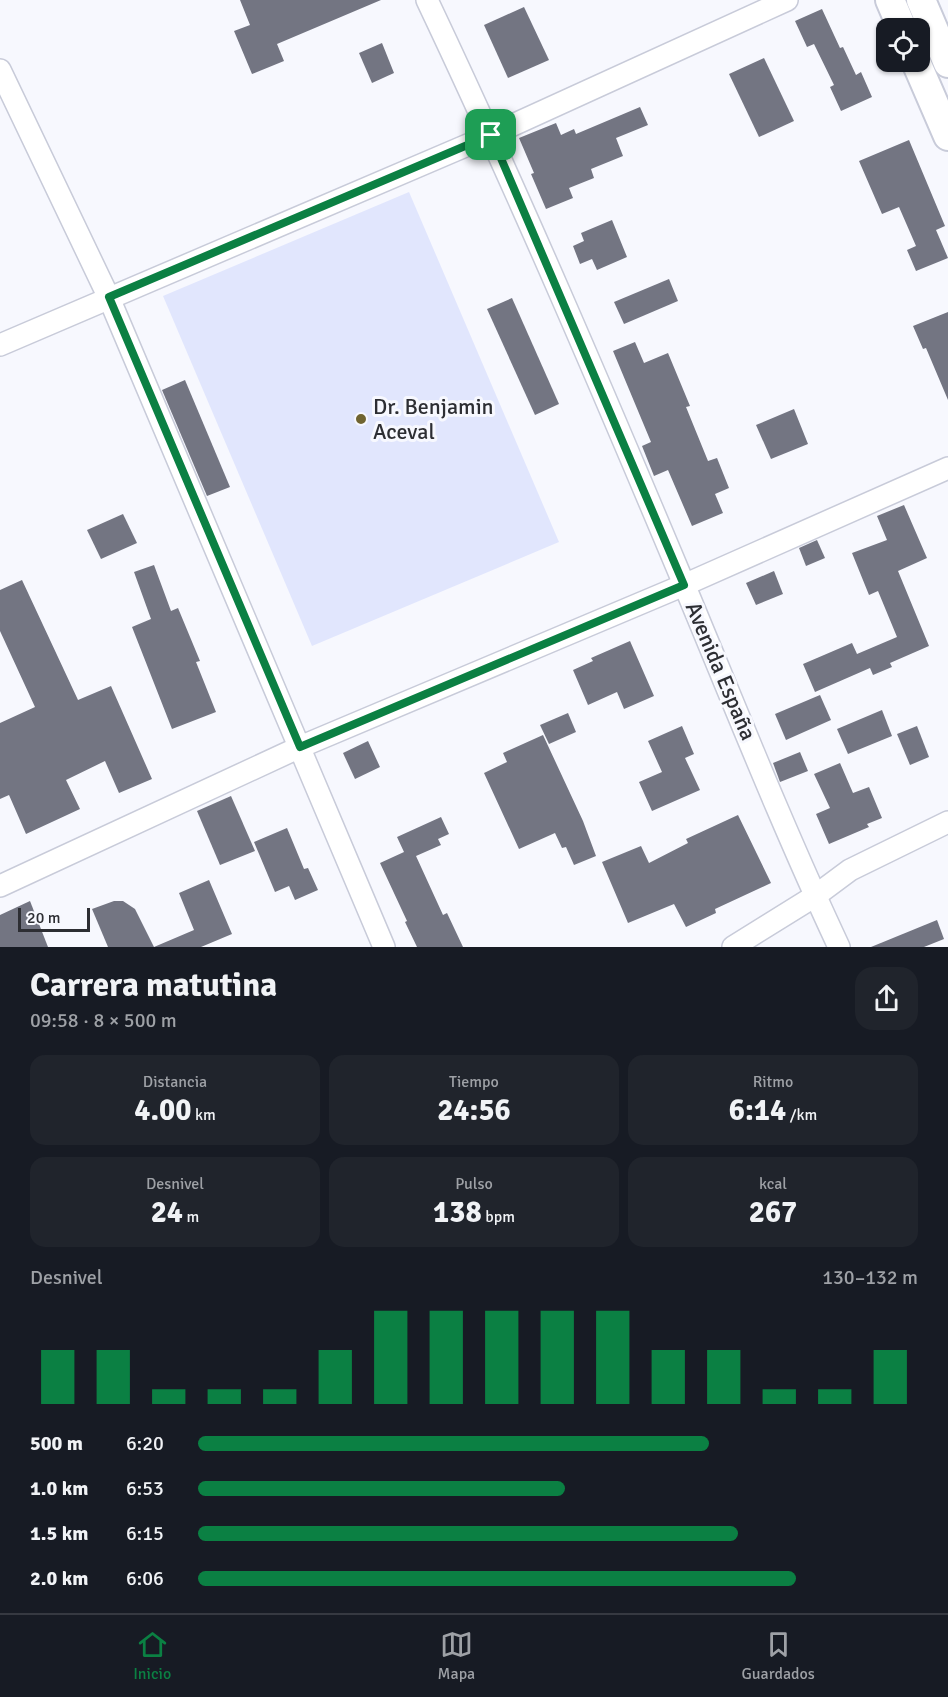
<!DOCTYPE html>
<html lang="es">
<head>
<meta charset="utf-8">
<style>
	:root { --surface:#171b24; --page:#20242c; --text:#f1f3f6; --muted:#9ea1a6; --line:#363941; --accent:#0b8043 }
	body { margin:0; font-family:Signika,sans-serif; background:var(--page); color:var(--text); height:100vh; display:flex; flex-direction:column; font-size:22px; white-space:nowrap }
	* { box-sizing:border-box; margin:0 }
	p { font-size:20px; color:var(--muted) }
	.icon { flex:none; width:33px; height:33px; fill:none; stroke:currentColor; stroke-width:2; stroke-linecap:round; stroke-linejoin:round }
	.map { position:relative; height:947px; overflow:hidden }
	.side { display:flex; flex-direction:column; background:var(--surface); flex:1 }
	.side>* { flex:none }
	.buttons { position:absolute; left:876px; top:18px; display:grid; gap:12px }
	.buttons a { display:grid; place-items:center; width:54px; height:54px; border-radius:12px; background:var(--surface); box-shadow:0 2px 4px #0004; font-size:30px }
	.scale { position:absolute; left:18px; bottom:15px; width:72px; box-sizing:border-box; padding-left:6px; border:3px solid #2d2e33; border-top:0; font-size:16px; line-height:21px; white-space:nowrap; color:#2d2e33; -webkit-text-stroke:4px #f7f8fe; paint-order:stroke }
	.pin { position:absolute; display:grid; place-items:center; width:51px; height:51px; color:#fff; margin:-26px; border-radius:12px; box-shadow:0 3px 9px #0006 }
	.round { display:grid; place-items:center; flex:none; width:63px; height:63px; border-radius:18px; background:var(--page) }
	.summary { display:flex; align-items:center; justify-content:space-between; height:102px; padding:0 30px }
	h1 { font-size:33px; font-weight:700; line-height:45px }
	.metrics { display:grid; grid-template-columns:repeat(3,1fr); gap:9px; height:102px; padding:6px 30px }
	.metrics div { display:grid; align-content:center; border-radius:15px; background:var(--page); text-align:center }
	.metrics b { font-size:30px; font-weight:700 }
	.metrics small { font-size:16px; font-weight:400 }
	.metrics p { font-size:16px }
	.chart { height:168px; padding:12px 30px }
	.chart p { display:flex; justify-content:space-between }
	.chart svg { width:100%; height:108px; margin-top:6px; stroke:var(--accent); stroke-width:6 }
	ul { padding:0 30px; list-style:none; font-size:20px }
	li { display:grid; grid-template-columns:96px 72px 1fr; align-items:center; height:45px }
	li i { height:15px; border-radius:8px; background:var(--accent) }
	.tabs { display:flex; justify-content:space-around; align-items:center; height:84px; border-top:2px solid var(--line); background:var(--surface); font-size:16px; color:var(--muted) }
	.tabs a { display:grid; justify-items:center; gap:3px }
	.tabs .active { color:var(--accent) }
	.map>svg:first-child { display:block }
	.green { fill:#e1e6fd }
	.building { fill:#737582 }
	.lines { fill:none; stroke-linecap:round; stroke-linejoin:round }
	.street-casing { stroke:#c8cbd9; stroke-width:24 }
	.secondary-casing { stroke:#c8cbd9; stroke-width:32 }
	.street { stroke:#fff; stroke-width:21 }
	.secondary { stroke:#fff; stroke-width:28 }
	.route-casing { stroke:#fff; stroke-width:12 }
	.route { stroke:#0b8043; stroke-width:8 }
	.poi-dot { fill:#706431; stroke:#f7f8fe; stroke-width:2 }
	.labels { text-anchor:middle; dominant-baseline:central; stroke-width:6; stroke-linejoin:round; paint-order:stroke }
	.poi-label { font-size:22px; fill:#2d2e33; stroke:#f7f8fe; text-anchor:start }
	.street-label { font-size:22px; fill:#2d2e33; stroke:#f7f8fe }
</style>
</head>
<body>
<div class="map">
<svg width="948" height="947" viewBox="0 0 948 947">
	<rect width="100%" height="100%" fill="#f7f8fe"/>
	<polygon class="green" points="409,192 559,542 312,646 163,296"/>
	<g class="building">
		<polygon points="240,0 381,0 277,44 284,61 252,74 234,31 250,25"/>
		<polygon points="524,7 549,60 508,78 484,25"/>
		<polygon points="822,9 840,48 843,47 856,75 861,72 872,97 841,111 830,87 834,85 814,44 807,47 795,21"/>
		<polygon points="382,43 394,73 372,83 359,53"/>
		<polygon points="764,58 794,121 759,137 729,74"/>
		<polygon points="640,107 648,125 616,138 623,156 591,169 594,178 569,188 573,198 546,209 531,174 534,173 519,138 556,123 561,135 574,129 576,134"/>
		<polygon points="909,140 945,226 936,230 948,258 916,271 907,250 916,246 899,207 882,214 859,161"/>
		<polygon points="612,220 627,257 597,270 592,259 580,264 573,246 584,241 581,233"/>
		<polygon points="669,279 678,301 624,324 614,302"/>
		<polygon points="512,298 559,404 535,415 487,309"/>
		<polygon points="948,312 948,400 926,348 923,349 913,326"/>
		<polygon points="635,342 644,363 668,353 690,406 686,407 708,461 717,458 729,488 715,494 723,513 692,526 668,470 654,476 642,446 651,442 613,351"/>
		<polygon points="185,380 230,487 207,496 162,390"/>
		<polygon points="794,409 808,444 771,459 756,425"/>
		<polygon points="904,505 927,558 898,571 929,646 890,663 892,667 873,675 870,668 815,692 803,664 852,643 857,654 897,637 878,591 869,595 852,553 887,540 877,516"/>
		<polygon points="123,514 137,543 101,559 87,530"/>
		<polygon points="817,540 825,558 806,566 799,548"/>
		<polygon points="154,565 171,611 178,608 200,661 196,662 216,712 172,729 132,627 151,619 134,572"/>
		<polygon points="774,571 783,594 756,605 746,583"/>
		<polygon points="22,580 78,700 111,686 152,779 119,793 105,761 66,780 80,809 26,834 9,795 0,799 0,723 35,707 0,631 0,590"/>
		<polygon points="630,641 654,696 624,709 617,692 588,705 573,670 593,661 591,658"/>
		<polygon points="820,695 831,720 786,740 775,714"/>
		<polygon points="882,710 892,736 848,754 837,729"/>
		<polygon points="568,713 576,732 549,744 540,725"/>
		<polygon points="682,726 694,754 685,758 700,790 652,811 639,782 662,772 648,741"/>
		<polygon points="917,726 929,757 910,765 897,734"/>
		<polygon points="543,735 583,821 596,856 574,865 566,847 562,848 555,833 519,849 484,773 507,762 503,753"/>
		<polygon points="368,741 380,767 355,779 343,753"/>
		<polygon points="800,752 808,771 780,782 773,763"/>
		<polygon points="840,763 853,793 869,787 882,818 867,824 869,827 829,844 816,814 830,808 814,774"/>
		<polygon points="231,796 255,851 220,865 197,811"/>
		<polygon points="738,815 771,883 715,909 716,913 686,927 674,904 628,923 602,862 641,846 649,863 688,843 686,839"/>
		<polygon points="441,817 449,834 438,839 441,845 416,856 443,915 447,913 463,947 417,947 405,922 407,921 380,863 404,852 397,837"/>
		<polygon points="287,828 304,869 308,868 318,890 295,900 289,886 275,892 254,842"/>
		<polygon points="209,880 232,934 201,947 154,947 194,930 179,893"/>
		<polygon points="30,901 48,947 0,947 0,915"/>
		<polygon points="114,901 123,901 135,909 154,947 108,947 92,909"/>
		<polygon points="937,920 944,939 924,947 871,947"/>
	</g>
	<g class="lines">
		<g class="street-casing">
			<g id="street">
				<path d="M427,0C519,194 603,391 686,589C736,709 784,830 839,947"/>
				<polyline points="0,70 109,298 384,947"/>
				<polyline points="0,345 491,135 787,0"/>
				<polyline points="0,886 300,747 684,585 948,468"/>
				<polyline points="733,947 815,896 850,870 948,822"/>
			</g>
		</g>
		<g class="secondary-casing">
			<g id="secondary">
				<polyline points="890,0 902,28"/>
				<polyline points="921,0 948,63"/>
				<polyline points="916,62 948,136"/>
			</g>
		</g>
		<use href="#street" class="street"/>
		<use href="#secondary" class="secondary"/>
	</g>
	<g class="lines">
		<g class="route-casing">
			<polygon id="route" points="491,135 684,585 300,747 109,297"/>
		</g>
		<use href="#route" class="route"/>
	</g>
	<circle class="poi-dot" cx="361" cy="419" r="6"/>
	<g class="labels">
		<g class="poi-label">
			<text x="373" y="406">Dr. Benjamin<tspan x="373" dy="25">Aceval</tspan></text>
		</g>
		<g class="street-label">
			<text transform="translate(721 671) rotate(67)">Avenida España</text>
		</g>
	</g>
</svg>
<div class="buttons">
<a><svg class="icon" aria-label="locate" viewBox="0 0 24 24"><circle cx="12" cy="12" r="6"/><path d="M12 2v4M12 18v4M2 12h4M18 12h4"/></svg></a>
</div>
<div class="scale">20 m</div>
<div class="pin" style="left:491px;top:135px;background:#1e9e55"><svg class="icon" aria-label="arrive" viewBox="0 0 24 24"><path d="M6 21V4h12l-3 4 3 4H6"/></svg></div>
</div>
<section class="side">
<div class="summary"><div><h1>Carrera matutina</h1><p>09:58 · 8 × 500 m</p></div><a class="round"><svg class="icon" aria-label="share" viewBox="0 0 24 24"><path d="M12 15V3M7 8l5-5 5 5M5 13v7h14v-7"/></svg></a></div>
<div class="metrics">
<div><p>Distancia</p><b>4.00<small> km</small></b></div>
<div><p>Tiempo</p><b>24:56</b></div>
<div><p>Ritmo</p><b>6:14<small> /km</small></b></div>
</div>
<div class="metrics">
<div><p>Desnivel</p><b>24<small> m</small></b></div>
<div><p>Pulso</p><b>138<small> bpm</small></b></div>
<div><p>kcal</p><b>267</b></div>
</div>
<div class="chart"><p><span>Desnivel</span>130–132 m</p>
<svg viewBox="0 0 160 44" preserveAspectRatio="none"><path d="M5 44V22M15 44V22M25 44V38M35 44V38M45 44V38M55 44V22M65 44V6M75 44V6M85 44V6M95 44V6M105 44V6M115 44V22M125 44V22M135 44V38M145 44V38M155 44V22"/></svg>
</div>
<ul>
<li><b>500 m</b>6:20<i style="width:71%"></i></li>
<li><b>1.0 km</b>6:53<i style="width:51%"></i></li>
<li><b>1.5 km</b>6:15<i style="width:75%"></i></li>
<li><b>2.0 km</b>6:06<i style="width:83%"></i></li>
</ul>
</section>
<nav class="tabs">
<a class="active"><svg class="icon" aria-label="home" viewBox="0 0 24 24"><path d="M3 11l9-7 9 7M6 9v11h12V9"/></svg>Inicio</a>
<a><svg class="icon" aria-label="map" viewBox="0 0 24 24"><path d="M3 6l6-2 6 2 6-2v14l-6 2-6-2-6 2zM9 4v14M15 6v14"/></svg>Mapa</a>
<a><svg class="icon" aria-label="saved" viewBox="0 0 24 24"><path d="M7 4h10v16l-5-4-5 4z"/></svg>Guardados</a>
</nav>
</body>
</html>
